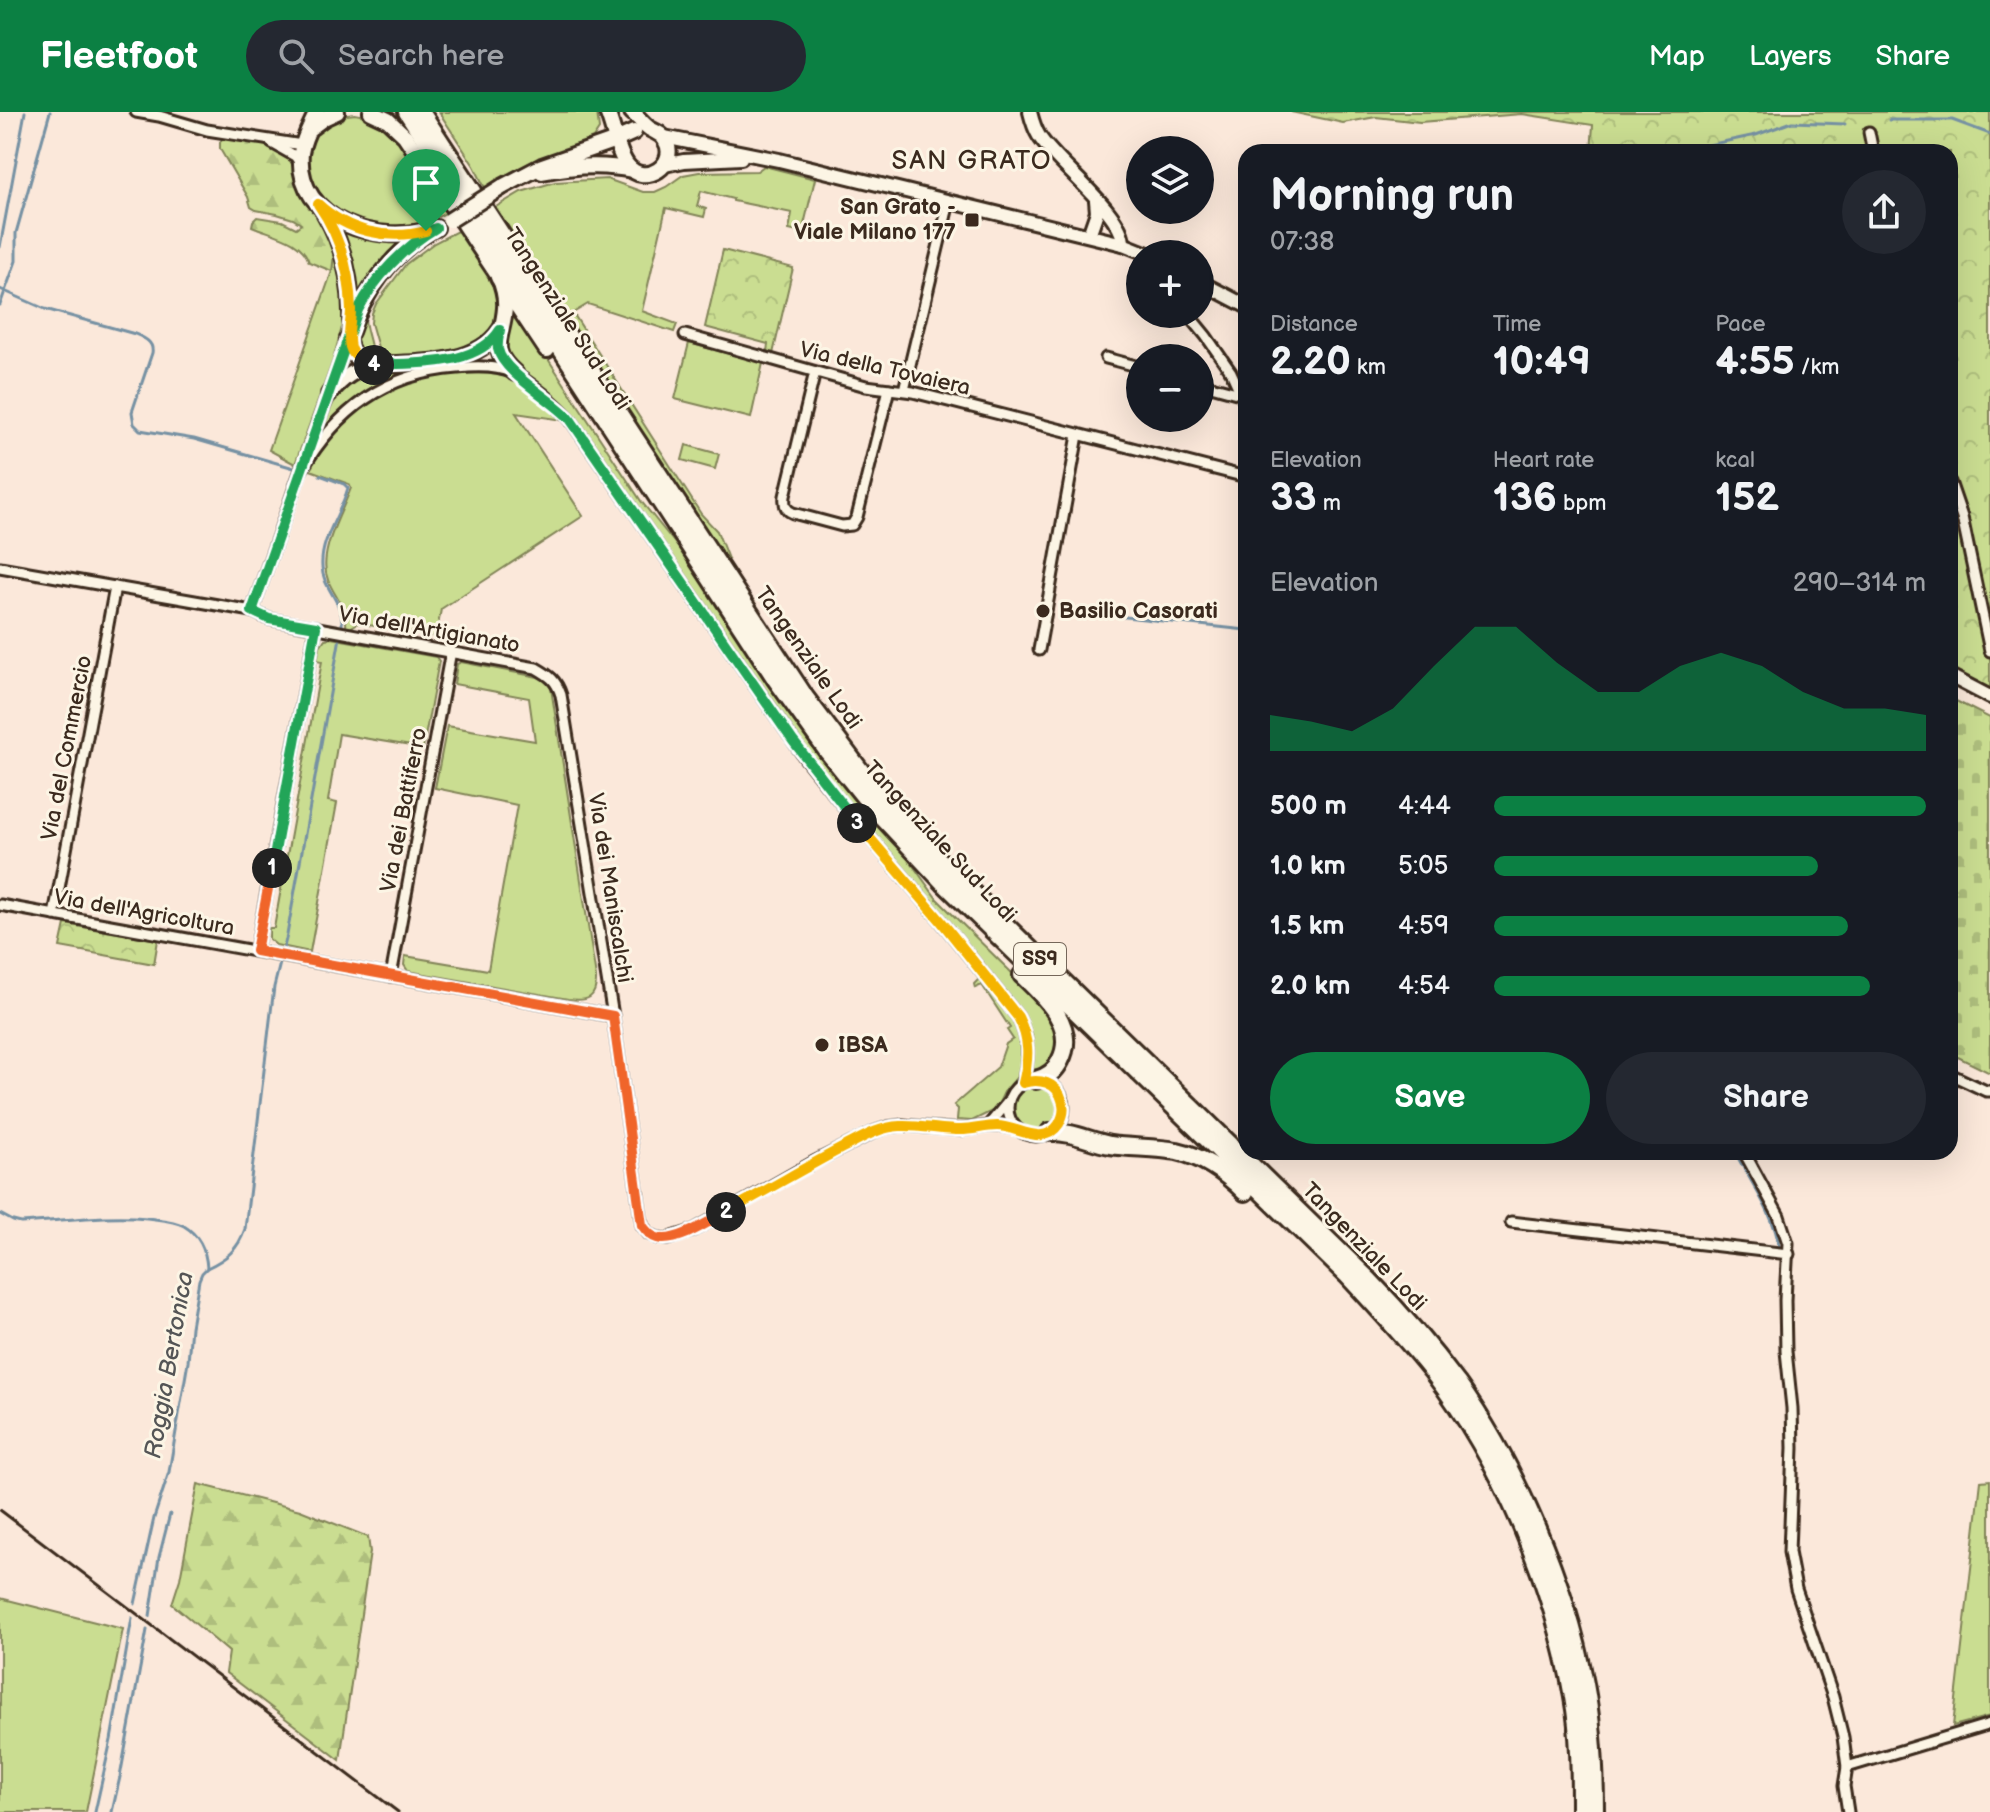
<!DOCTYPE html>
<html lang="en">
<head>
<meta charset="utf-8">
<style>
	:root { --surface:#171b24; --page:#242831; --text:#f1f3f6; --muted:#9ea1a6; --accent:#0b8043 }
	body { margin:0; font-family:"Balsamiq Sans",sans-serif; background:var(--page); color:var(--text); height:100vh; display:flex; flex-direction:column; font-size:30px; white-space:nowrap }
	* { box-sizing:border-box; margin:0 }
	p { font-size:26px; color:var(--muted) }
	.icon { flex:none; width:44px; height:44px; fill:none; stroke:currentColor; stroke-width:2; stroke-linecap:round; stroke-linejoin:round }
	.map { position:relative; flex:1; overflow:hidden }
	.sheet { position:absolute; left:1238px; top:32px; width:720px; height:1016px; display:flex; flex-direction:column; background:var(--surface); border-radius:24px; box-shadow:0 8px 32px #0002 }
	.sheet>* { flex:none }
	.controls { position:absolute; left:1126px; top:24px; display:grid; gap:16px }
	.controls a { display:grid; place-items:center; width:88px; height:88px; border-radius:50%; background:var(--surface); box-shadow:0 8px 32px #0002; font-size:40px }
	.pin { position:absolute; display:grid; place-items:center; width:68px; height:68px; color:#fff; margin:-82px -34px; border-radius:50% 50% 50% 0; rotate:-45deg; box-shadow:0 0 8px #0007 }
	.pin .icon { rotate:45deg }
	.km { position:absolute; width:40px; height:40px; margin:-20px; border-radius:50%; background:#222; color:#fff; font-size:22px; line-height:40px; text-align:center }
	.round { display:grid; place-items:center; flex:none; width:84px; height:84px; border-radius:42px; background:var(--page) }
	.head { display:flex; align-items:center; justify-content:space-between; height:136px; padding:0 32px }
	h1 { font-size:44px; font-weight:700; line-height:60px }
	.figures { display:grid; grid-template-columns:repeat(3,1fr); gap:12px; height:136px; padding:8px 32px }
	.figures div { display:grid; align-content:center }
	.figures b { font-size:40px; font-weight:700 }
	.figures small { font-size:22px; font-weight:400 }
	.figures p { font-size:22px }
	.chart { height:224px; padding:16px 32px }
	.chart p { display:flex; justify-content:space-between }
	.chart svg { width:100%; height:144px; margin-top:8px; fill:var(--accent); opacity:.7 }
	.button { display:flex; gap:16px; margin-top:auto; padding:16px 32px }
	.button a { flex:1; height:92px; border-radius:48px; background:var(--accent); color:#fff; font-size:32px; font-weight:700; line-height:92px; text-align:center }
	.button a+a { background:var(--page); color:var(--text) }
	ul { padding:0 32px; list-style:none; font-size:26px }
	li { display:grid; grid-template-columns:128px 96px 1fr; align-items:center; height:60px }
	li i { height:20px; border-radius:10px; background:var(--accent) }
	header { display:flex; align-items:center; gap:48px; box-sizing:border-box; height:112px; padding:0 40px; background:var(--accent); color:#fff }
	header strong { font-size:38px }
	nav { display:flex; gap:44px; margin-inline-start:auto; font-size:28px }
	.search { width:560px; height:72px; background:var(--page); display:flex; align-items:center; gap:20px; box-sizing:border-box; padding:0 28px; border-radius:44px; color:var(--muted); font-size:30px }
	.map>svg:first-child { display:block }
	.green { fill:#cadd91; stroke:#828458; stroke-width:2 }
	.forest { fill:url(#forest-firs); stroke:#828458; stroke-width:2 }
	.cemetery { fill:url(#cemetery-stones); stroke:#828458; stroke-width:2 }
	.park { fill:url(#park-crowns); stroke:#828458; stroke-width:2 }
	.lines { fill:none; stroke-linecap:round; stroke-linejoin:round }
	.stream { stroke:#7691a3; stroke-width:3 }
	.minor-casing { stroke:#3b2a1e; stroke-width:15 }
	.tertiary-casing { stroke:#3b2a1e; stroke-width:18 }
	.secondary-casing { stroke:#3b2a1e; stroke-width:20 }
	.primary-casing { stroke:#3b2a1e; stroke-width:20 }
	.trunk-casing { stroke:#3b2a1e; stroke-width:22 }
	.minor { stroke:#fcf5e5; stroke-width:9 }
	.tertiary { stroke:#fcf5e5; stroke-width:12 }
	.secondary { stroke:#fcf5e5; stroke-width:14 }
	.primary { stroke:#fcf5e5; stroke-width:14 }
	.trunk { stroke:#fcf5e5; stroke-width:16 }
	.rail { stroke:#3b2a1e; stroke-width:3 }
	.primary-bridge-casing { stroke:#3b2a1e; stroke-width:20; stroke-linecap:butt }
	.primary-bridge { stroke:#fcf5e5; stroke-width:14 }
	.split-1-casing { stroke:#fff; stroke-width:16 }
	.split-2-casing { stroke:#fff; stroke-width:16 }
	.split-3-casing { stroke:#fff; stroke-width:16 }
	.split-4-casing { stroke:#fff; stroke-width:16 }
	.split-5-casing { stroke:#fff; stroke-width:16 }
	.split-1 { stroke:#22a559; stroke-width:10 }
	.split-2 { stroke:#f0652b; stroke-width:10 }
	.split-3 { stroke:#f5b400; stroke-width:10 }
	.split-4 { stroke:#22a559; stroke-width:10 }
	.split-5 { stroke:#f5b400; stroke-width:10 }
	.poi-dot { fill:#3b2a1e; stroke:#fcf5e5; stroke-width:3 }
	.labels { text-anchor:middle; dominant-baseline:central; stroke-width:6; stroke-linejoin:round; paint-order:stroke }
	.shield { fill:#fcf5e5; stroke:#75675a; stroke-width:2 }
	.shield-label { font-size:20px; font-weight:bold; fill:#3b2a1e }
	.poi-label { font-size:22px; font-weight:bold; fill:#3b2a1e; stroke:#fcf5e5; text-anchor:start }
	.street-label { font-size:22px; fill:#3b2a1e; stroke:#fcf5e5 }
	.water-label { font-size:24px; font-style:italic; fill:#545556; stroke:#fcf5e5 }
	.quarter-label { font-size:26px; letter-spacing:2px; fill:#3b2a1e; stroke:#fcf5e5 }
</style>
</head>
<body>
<header>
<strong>Fleetfoot</strong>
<div class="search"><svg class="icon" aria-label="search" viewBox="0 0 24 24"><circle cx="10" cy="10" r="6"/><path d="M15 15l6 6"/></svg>Search here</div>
<nav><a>Map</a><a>Layers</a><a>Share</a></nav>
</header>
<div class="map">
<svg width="1990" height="1700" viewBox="0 0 1990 1700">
	<defs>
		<pattern id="forest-firs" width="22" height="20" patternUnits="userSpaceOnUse" patternTransform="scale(2)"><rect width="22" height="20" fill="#cadd91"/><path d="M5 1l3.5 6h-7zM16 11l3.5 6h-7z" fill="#aebe7d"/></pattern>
		<pattern id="cemetery-stones" width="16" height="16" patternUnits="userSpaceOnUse" patternTransform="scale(2)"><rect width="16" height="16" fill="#cadd91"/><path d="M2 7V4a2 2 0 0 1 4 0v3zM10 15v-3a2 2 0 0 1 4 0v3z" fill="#aebe7d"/></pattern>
		<pattern id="park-crowns" width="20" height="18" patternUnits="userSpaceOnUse" patternTransform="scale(2)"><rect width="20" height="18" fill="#cadd91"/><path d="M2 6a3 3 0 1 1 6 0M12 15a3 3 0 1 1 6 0" fill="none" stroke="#aebe7d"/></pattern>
	</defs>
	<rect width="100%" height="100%" fill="#fbe8da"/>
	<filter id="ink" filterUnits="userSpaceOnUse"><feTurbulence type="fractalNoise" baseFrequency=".0125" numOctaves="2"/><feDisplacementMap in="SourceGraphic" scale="16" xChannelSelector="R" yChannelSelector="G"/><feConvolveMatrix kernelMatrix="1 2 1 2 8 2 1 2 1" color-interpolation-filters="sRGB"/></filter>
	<g filter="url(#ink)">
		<g class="green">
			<polygon points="439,0 597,0 599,17 593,26 586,29 585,33 535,48 512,60 486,78 474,54"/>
			<path d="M355,2L376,6L390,16L450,99C416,118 379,119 344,102C335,97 326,92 320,84C295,49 311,5 355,2Z"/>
			<polygon points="764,54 815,67 802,121 789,118 792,101 733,89 733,87 701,79 697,94 706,97 704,105 666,96 642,199 677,212 674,220 588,192 573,201 701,402 717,419 728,447 725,447 494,96 521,80 555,70 607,67 643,80 655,80 666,75 683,63 699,60 757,59"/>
			<polygon points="337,114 409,129 358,190"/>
			<polygon points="461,117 500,177 499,205 495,213 481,229 453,242 378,248 379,239 371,211 372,201 376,192 406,152 434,131"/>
			<polygon points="335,134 345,186 344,208 333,248 295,352 269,338 332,159"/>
			<polygon points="514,195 641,389 689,449 760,557 838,664 904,741 937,787 1021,870 1051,904 1059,919 1058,945 1044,958 1032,957 1033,933 1032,922 1018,896 968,833 838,680 809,642 752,562 574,302 559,288 510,250 502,231 512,196"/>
			<path d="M365,203C364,218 373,231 372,246L359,240C354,225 358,216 365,203Z"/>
			<polygon points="689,231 763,251 751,306 675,287"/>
			<path d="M411,258L373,275L325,314L324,312C333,289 345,263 373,259C385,257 399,258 411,258Z"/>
			<path d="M444,262C464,262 488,259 508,265C522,270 553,297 564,308L516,301L583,404L441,497L436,525L358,511L350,516L346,515C348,497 334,484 328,468C317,441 342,401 351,376L349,372L310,358C329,319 365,284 406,271C418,267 431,265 444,262Z"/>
			<polygon points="686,333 719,342 715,357 682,348"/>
			<polygon points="331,526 436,545 439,549 423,636 339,622 328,689 337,691 310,840 276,833 269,827 269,816 274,816 322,549 317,548 320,534 325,527"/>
			<path d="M461,550L538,565L546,569L551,576L596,865C597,886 588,890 568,887L408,859L404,853L405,844L488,858L517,693L435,676L447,614L535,629L529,586L454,572L457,552Z"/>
			<polygon points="979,867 981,867 1008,899 1019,917 1023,936 1022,949 1017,965 1004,980 996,997 972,1009 957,1008 958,997 954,993 998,955 1006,932 1013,927 1007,918 1010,916 982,873 975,876 974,872"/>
			<circle cx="1037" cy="994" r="24"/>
			<polygon points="1990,1368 1990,1604 1953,1614 1981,1369"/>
			<polygon points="0,1486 123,1517 86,1700 0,1700"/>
		</g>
		<g class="forest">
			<path d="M225,25L264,33L290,48L296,61L300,77L326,112L335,134L332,159L309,150C302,127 273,123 252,114L253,109L257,105L282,109L296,116L301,112L293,107L277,102L256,98L251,95L248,85L220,37V30Z"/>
			<polygon points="198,1372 300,1398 368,1425 370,1440 340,1648 226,1561 229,1540 172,1492 180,1467"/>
		</g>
		<polygon class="cemetery" points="1950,586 1990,606 1990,961 1958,945 1957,946 1950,945"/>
		<g class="park">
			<polygon points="1291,0 1990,0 1990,578 1950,557 1950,40 1591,40 1593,13 1522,2 1420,10 1376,5 1343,11"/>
			<polygon points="723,138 793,156 773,242 767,240 768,232 705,215"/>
			<polygon points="65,812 158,828 154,852 60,835"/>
		</g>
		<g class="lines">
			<g class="stream">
				<polyline points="1889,8 1952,8 1990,22"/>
				<polyline points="1699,35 1756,23 1792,10 1845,12"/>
				<polyline points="0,135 25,0"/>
				<path d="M0,177L45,197L135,222C144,226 154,230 152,241L132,300L134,312L140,318L194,327L294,356"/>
				<polyline points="0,193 16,149 16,121 50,0"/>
				<polyline points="1079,500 1246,518"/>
				<path d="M1735,1040C1750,1069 1775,1103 1779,1135"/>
				<path d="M0,1102L13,1109L21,1111C64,1109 105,1102 147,1106C159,1108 173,1108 184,1114C199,1123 206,1139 207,1156L202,1161L199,1168L191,1215L188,1250L169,1360L154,1406L135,1492"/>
				<path d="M207,1156C226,1147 238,1138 245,1117L274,875L287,823L342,514C344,489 323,478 322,455C320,427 341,402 348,376L344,372L320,363"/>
				<polyline points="150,1504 159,1445 170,1402"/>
				<polyline points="95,1700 111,1628 132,1506"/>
				<polyline points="112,1700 120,1665 147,1518"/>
			</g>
			<g class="minor-casing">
				<g id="minor">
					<polyline points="136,0 159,4 207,18 302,33"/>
					<polyline points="1869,20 1873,40"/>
					<polyline points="272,31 295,44 301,52"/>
					<polyline points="1188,202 1206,224 1231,260 1246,293"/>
					<polyline points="685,223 866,274 913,280 1246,365"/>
					<polyline points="1106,246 1140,255"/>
					<path d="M815,260L785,384C784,392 785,398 793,401L842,414L852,413L857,405L889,277"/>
					<polyline points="1200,271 1240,282"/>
					<polyline points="904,278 949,90"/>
					<polyline points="309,337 347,231"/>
					<path d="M301,359C337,298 386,261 458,256C475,254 496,253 513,261C529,268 557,293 570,307L805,646L854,707L941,809L1018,905C1030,928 1029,947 1023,971"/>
					<polyline points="1950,370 1962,405 1990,539"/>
					<path d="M0,455L252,499L269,507L536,556C550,564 556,568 561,583L613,904L642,1113L649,1122L658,1126L667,1127L692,1119L814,1050L876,1019L888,1015L903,1013L961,1018L988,1014H1003L1019,1018"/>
					<polyline points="252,499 302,355"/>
					<polyline points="1039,538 1078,323"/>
					<polyline points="0,793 613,904"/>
					<polyline points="54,803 115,475"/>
					<polyline points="256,839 316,515"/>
					<polyline points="391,864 451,539"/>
					<polyline points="1950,962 1986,979 1990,979"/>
					<circle cx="1036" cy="996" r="28"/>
					<polyline points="988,1014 1008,990"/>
					<polyline points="1744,1040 1779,1104 1788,1131 1785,1188 1786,1239 1792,1296 1793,1336 1789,1440 1796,1477 1833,1585 1843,1625 1847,1655"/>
					<polyline points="1511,1110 1789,1142"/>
					<polyline points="1848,1700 1844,1674 1847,1655 1990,1612"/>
				</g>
			</g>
			<g class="tertiary-casing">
				<g id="tertiary">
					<path d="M1030,0C1032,8 1034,16 1039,24C1056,52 1124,101 1123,132"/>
					<polyline points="664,25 779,48 1123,132 1148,142"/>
					<polyline points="664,53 684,49 741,46"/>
					<polyline points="1089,123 1097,100 1096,88"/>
					<polyline points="1200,170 1246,194"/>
					<polyline points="1950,564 1990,585"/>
				</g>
			</g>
			<g class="secondary-casing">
				<path id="secondary" d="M607,0C614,16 617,40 627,53C644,76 680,52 665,28C661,21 657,21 650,17C644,13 638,5 632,0"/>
			</g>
			<g class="primary-casing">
				<g id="primary">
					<path d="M317,0C311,13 303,26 301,41C295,111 382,135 436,116"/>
					<path d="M371,0L388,8L405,24L499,165C503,175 506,185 505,196C503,226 487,237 515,261"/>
					<polyline points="312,15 324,6 337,0"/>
					<path d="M542,60C571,54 603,52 632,58"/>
					<polyline points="502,75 542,54 616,28 634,20"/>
					<path d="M325,102C344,134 352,172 351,209"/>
					<path d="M351,220C362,183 392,141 427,121"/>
					<path d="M348,227C349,242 358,249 373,253"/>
					<path d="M329,282C341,267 354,257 373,253C414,250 475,256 500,218"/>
				</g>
			</g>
			<g class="trunk-casing">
				<g id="trunk">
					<path d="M407,0L775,566L828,640L870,692L944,771L1347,1163C1376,1194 1405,1225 1432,1259C1502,1350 1553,1471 1573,1585C1580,1623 1580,1662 1580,1700"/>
					<path d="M421,0L805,585L866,666L920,729L949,758L1370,1169C1401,1201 1430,1235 1457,1271C1517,1355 1566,1471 1585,1572C1593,1614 1595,1657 1595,1700"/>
					<polyline points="499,165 547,237"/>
					<path d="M1022,863C1045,885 1078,915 1060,949C1055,960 1047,965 1036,968"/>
					<path d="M1050,1020C1071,1019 1089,1029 1110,1033C1132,1036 1155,1035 1177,1039C1204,1045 1226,1061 1245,1080"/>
				</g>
			</g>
			<use href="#minor" class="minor"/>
			<use href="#tertiary" class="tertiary"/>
			<use href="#secondary" class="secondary"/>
			<use href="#primary" class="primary"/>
			<use href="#trunk" class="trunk"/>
			<polyline class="rail" points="0,1398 398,1700"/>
			<g class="primary-bridge-casing">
				<polyline id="primary-bridge" points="450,108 502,75"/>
			</g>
			<use href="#primary-bridge" class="primary-bridge"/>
		</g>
	</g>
	<g class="lines" filter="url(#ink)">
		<g class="split-1-casing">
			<path id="split-1" d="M272,756L316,515L269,507L252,499L358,198C375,165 404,135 436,116L426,119"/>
		</g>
		<g class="split-2-casing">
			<path id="split-2" d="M272,756L256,839L613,904L642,1113C646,1119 650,1124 657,1126C676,1132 710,1109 726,1100"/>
		</g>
		<g class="split-3-casing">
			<path id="split-3" d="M726,1100C766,1079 804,1056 844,1035C862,1026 879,1015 900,1014C920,1013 941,1018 961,1018C973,1018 985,1014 997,1014C1018,1014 1043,1036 1059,1012C1063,1005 1065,996 1062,988C1057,970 1039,966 1023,971C1029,947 1030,928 1018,905L941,809L857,711"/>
		</g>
		<g class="split-4-casing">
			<path id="split-4" d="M374,253C415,250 476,256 500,218C499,224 497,230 498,237C502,260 553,288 570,307L793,629L857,711"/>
		</g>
		<g class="split-5-casing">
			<path id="split-5" d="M374,253C364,250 353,246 350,235C347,226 351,209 351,198C350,160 340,123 318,92C347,119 387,129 426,119"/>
		</g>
		<use href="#split-1" class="split-1"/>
		<use href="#split-2" class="split-2"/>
		<use href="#split-3" class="split-3"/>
		<use href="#split-4" class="split-4"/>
		<use href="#split-5" class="split-5"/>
	</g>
	<g class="poi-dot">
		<rect x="964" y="100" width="16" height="16" rx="4"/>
		<circle cx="1043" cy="499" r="8"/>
		<circle cx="822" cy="933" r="8"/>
	</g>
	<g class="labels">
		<rect class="shield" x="1014" y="831" width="52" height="32" rx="6"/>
		<g class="shield-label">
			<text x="1040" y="847">SS9</text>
		</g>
		<g class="poi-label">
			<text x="956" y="95" text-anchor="end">San Grato -<tspan x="956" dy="25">Viale Milano 177</tspan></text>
			<text x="1059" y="499">Basilio Casorati</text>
			<text x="838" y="933">IBSA</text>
		</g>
		<g class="street-label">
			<text transform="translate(567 207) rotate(57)">Tangenziale Sud Lodi</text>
			<text transform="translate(885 257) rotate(13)">Via della Tovaiera</text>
			<text transform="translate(429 518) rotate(10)">Via dell'Artigianato</text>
			<text transform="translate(808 546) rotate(55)">Tangenziale Lodi</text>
			<text transform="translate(67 636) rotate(-79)">Via del Commercio</text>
			<text transform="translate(404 698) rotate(-79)">Via dei Battiferro</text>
			<text transform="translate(940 730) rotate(47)">Tangenziale Sud Lodi</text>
			<text transform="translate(610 776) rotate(81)">Via dei Maniscalchi</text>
			<text transform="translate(144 801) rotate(10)">Via dell'Agricoltura</text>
			<text transform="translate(1364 1135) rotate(46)">Tangenziale Lodi</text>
		</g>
		<g class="water-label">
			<text transform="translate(169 1253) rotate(-80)">Roggia Bertonica</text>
		</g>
		<g class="quarter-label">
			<text x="972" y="49">SAN GRATO</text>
		</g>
	</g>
</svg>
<div class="controls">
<a><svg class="icon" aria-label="layers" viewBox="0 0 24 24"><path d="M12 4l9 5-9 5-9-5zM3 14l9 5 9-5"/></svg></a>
<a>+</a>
<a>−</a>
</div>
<div class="pin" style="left:426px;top:119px;background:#1e9e55"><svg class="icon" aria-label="arrive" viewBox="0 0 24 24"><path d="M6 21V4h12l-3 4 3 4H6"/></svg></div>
<b class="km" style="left:272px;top:756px">1</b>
<b class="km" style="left:726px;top:1100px">2</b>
<b class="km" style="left:857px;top:711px">3</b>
<b class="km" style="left:374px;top:253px">4</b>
<section class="sheet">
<div class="head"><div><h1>Morning run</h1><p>07:38</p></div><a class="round"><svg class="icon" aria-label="share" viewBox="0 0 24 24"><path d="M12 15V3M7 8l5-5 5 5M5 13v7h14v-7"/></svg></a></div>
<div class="figures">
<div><p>Distance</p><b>2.20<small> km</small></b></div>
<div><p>Time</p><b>10:49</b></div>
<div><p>Pace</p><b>4:55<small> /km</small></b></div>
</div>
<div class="figures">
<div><p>Elevation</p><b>33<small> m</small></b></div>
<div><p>Heart rate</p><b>136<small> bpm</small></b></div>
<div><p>kcal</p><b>152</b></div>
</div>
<div class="chart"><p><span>Elevation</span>290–314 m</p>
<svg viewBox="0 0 160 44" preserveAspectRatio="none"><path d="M0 44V33L10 35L20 38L30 31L40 18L50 6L60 6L70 17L80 26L90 26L100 18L110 14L120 18L130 26L140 31L150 31L160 33V44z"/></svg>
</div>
<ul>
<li><b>500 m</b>4:44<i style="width:100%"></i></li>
<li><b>1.0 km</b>5:05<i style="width:75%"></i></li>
<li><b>1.5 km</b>4:59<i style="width:82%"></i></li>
<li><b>2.0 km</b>4:54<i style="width:87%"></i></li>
</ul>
<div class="button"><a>Save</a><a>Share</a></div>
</section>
</div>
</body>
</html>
